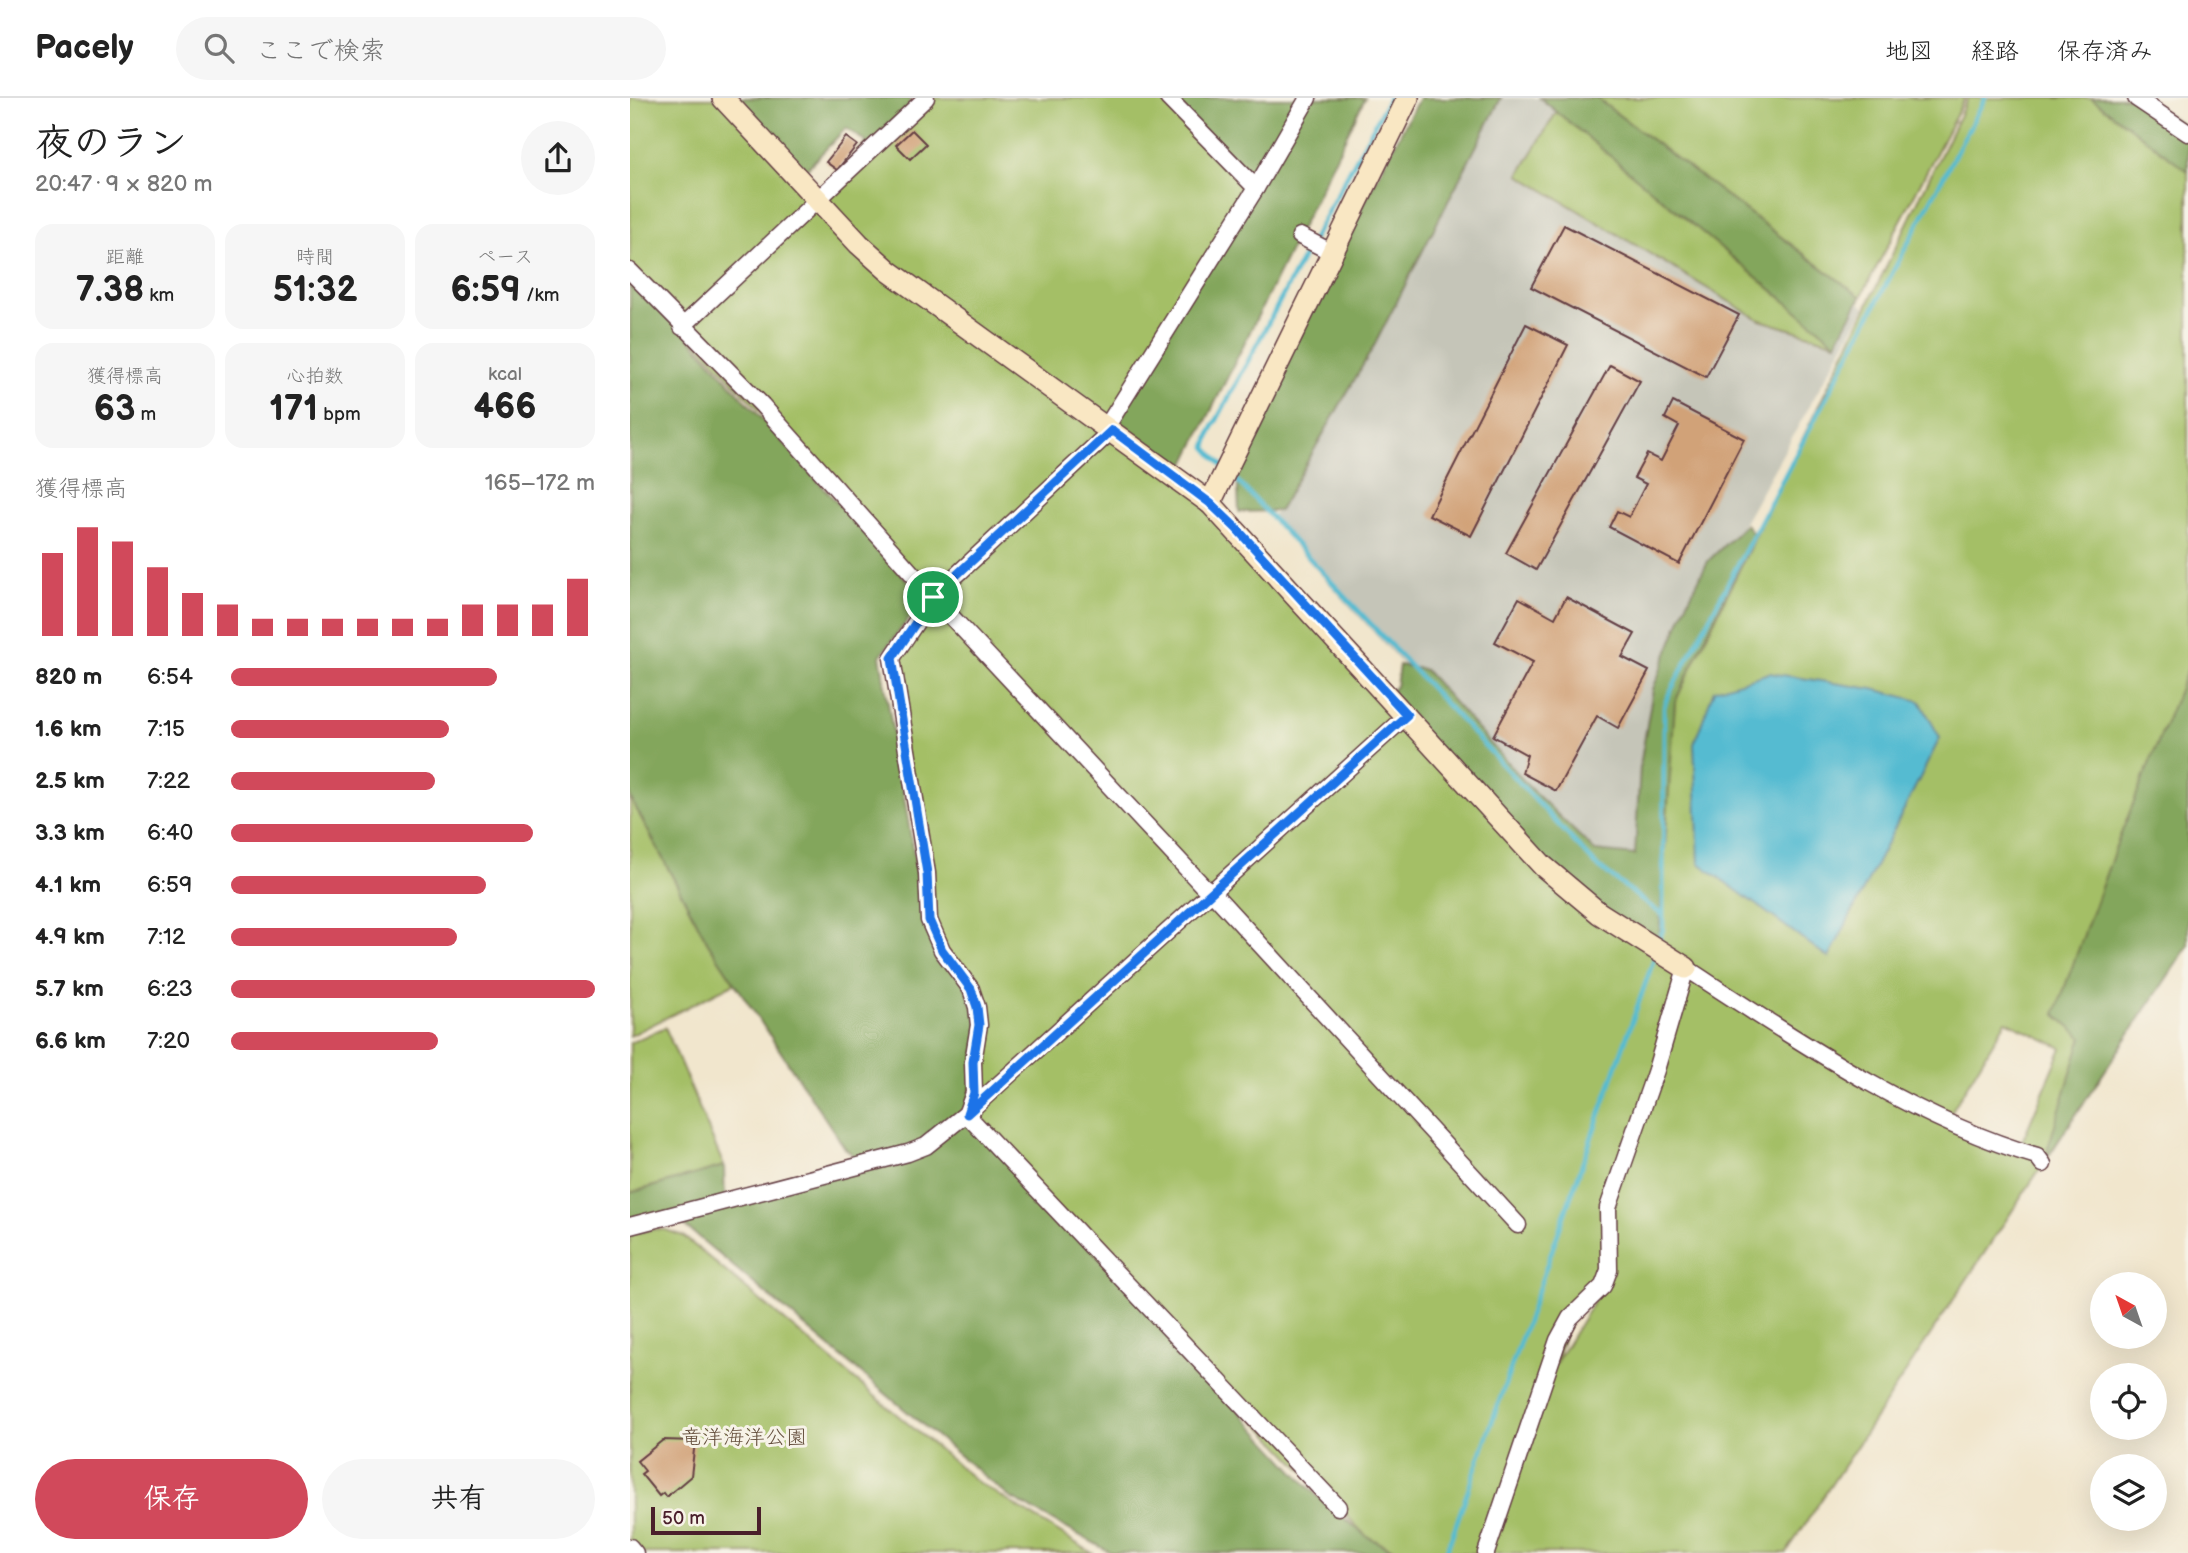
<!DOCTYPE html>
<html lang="ja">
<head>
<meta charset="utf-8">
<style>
	:root { --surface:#fff; --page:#f6f6f6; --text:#222; --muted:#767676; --line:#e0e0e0; --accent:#d1495b }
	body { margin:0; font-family:"Balsamiq Sans","Klee One",sans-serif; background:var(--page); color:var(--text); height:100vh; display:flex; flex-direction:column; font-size:26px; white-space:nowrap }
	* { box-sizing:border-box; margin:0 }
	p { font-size:23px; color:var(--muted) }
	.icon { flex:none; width:38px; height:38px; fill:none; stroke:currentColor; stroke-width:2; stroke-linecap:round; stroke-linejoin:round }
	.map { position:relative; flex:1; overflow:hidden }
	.sheet { display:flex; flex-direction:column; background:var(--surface); width:630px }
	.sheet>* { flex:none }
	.needle { width:46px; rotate:320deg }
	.controls { position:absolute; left:1460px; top:1174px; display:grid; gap:14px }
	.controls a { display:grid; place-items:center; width:77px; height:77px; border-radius:50%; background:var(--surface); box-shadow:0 7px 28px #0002; font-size:35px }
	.scale { position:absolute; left:21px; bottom:18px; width:110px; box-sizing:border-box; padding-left:7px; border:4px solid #4a1f2b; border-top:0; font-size:19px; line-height:24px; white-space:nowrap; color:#4a1f2b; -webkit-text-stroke:5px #f7f3e8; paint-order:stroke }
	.pin { position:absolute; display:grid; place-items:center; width:60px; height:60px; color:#fff; margin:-30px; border:4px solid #fff; border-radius:50%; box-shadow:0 2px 7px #0007 }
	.round { display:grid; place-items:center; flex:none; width:74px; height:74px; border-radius:37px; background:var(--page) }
	.headline { display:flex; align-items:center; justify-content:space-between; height:119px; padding:0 35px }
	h1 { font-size:38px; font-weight:700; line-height:52px }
	.figures { display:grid; grid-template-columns:repeat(3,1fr); gap:10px; height:119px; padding:7px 35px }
	.figures div { display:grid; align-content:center; border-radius:18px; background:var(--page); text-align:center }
	.figures b { font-size:35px; font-weight:700 }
	.figures small { font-size:19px; font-weight:400 }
	.figures p { font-size:19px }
	.chart { height:196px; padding:14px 35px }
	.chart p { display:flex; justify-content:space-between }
	.chart svg { width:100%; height:126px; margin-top:7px; stroke:var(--accent); stroke-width:6 }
	.primary-button { display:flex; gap:14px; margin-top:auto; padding:14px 35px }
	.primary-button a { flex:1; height:80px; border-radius:42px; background:var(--accent); color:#fff; font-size:28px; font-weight:700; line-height:80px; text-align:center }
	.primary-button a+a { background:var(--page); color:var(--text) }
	ul { padding:0 35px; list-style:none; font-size:23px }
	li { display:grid; grid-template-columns:112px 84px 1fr; align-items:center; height:52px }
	li i { height:18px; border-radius:9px; background:var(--accent) }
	header { display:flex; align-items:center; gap:42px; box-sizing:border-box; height:98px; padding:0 35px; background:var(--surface); border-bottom:2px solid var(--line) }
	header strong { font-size:33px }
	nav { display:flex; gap:38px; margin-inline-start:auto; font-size:24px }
	.search { width:490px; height:63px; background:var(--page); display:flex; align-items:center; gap:18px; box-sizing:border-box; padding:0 24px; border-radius:38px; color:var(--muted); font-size:26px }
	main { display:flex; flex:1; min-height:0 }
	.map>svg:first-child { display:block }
	.industrial { fill:#c5c5b8 }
	.green { fill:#a4bf66; stroke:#776f48; stroke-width:2; fill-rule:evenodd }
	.forest { fill:#83a65b; stroke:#666243; stroke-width:2 }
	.water { fill:#54bbd1; stroke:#4f6d7e; stroke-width:2 }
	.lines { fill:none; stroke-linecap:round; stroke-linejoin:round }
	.stream { stroke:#54bbd1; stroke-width:4.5 }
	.building { fill:#d1a278 }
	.street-casing { stroke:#633d43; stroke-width:19 }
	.secondary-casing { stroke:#633d43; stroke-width:24 }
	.street { stroke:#fff; stroke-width:16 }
	.secondary { stroke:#f9e7c3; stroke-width:21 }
	.route-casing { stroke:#fff; stroke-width:14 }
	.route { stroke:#1a73e8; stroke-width:9 }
	.labels { text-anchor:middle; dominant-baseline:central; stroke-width:6; stroke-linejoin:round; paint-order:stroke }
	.park-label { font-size:21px; fill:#654f3d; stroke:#f7f3e8 }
</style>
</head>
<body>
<header>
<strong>Pacely</strong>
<div class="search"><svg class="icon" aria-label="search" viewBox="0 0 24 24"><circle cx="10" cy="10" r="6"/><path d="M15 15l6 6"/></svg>ここで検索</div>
<nav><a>地図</a><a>経路</a><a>保存済み</a></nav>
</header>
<main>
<section class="sheet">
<div class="headline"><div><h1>夜のラン</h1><p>20:47 · 9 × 820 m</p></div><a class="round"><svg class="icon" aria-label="share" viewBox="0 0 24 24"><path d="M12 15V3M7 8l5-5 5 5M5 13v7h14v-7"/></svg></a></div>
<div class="figures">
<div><p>距離</p><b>7.38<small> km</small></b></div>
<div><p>時間</p><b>51:32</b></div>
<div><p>ペース</p><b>6:59<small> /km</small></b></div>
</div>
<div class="figures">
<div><p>獲得標高</p><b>63<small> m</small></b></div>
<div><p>心拍数</p><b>171<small> bpm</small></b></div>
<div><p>kcal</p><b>466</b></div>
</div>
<div class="chart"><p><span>獲得標高</span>165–172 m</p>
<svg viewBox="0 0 160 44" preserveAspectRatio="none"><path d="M5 44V15M15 44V6M25 44V11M35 44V20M45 44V29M55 44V33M65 44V38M75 44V38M85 44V38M95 44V38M105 44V38M115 44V38M125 44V33M135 44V33M145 44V33M155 44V24"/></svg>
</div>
<ul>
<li><b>820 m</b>6:54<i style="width:73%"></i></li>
<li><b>1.6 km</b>7:15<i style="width:60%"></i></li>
<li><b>2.5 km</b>7:22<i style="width:56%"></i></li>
<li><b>3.3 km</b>6:40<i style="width:83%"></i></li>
<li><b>4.1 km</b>6:59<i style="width:70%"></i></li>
<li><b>4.9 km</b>7:12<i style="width:62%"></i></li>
<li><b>5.7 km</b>6:23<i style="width:100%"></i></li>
<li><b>6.6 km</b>7:20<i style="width:57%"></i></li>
</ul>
<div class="primary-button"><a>保存</a><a>共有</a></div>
</section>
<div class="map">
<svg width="1558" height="1455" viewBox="0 0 1558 1455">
	<rect width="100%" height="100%" fill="#f7f3e8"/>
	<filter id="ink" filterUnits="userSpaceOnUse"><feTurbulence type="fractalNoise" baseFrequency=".0143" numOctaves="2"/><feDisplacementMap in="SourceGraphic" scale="14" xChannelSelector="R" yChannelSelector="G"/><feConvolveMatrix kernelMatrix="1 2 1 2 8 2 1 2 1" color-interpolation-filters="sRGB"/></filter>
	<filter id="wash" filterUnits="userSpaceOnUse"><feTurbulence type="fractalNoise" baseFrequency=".00686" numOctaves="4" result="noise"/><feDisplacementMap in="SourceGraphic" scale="28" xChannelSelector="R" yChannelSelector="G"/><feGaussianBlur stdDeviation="1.57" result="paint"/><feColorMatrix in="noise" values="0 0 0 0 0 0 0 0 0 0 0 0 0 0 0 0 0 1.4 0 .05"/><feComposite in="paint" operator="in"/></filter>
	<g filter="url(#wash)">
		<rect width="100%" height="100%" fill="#f1e6cd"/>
		<polygon class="industrial" points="863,0 969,0 1235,209 1031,573 1021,813 912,720 641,422"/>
		<g class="green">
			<path d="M0,0H94L187,99L296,0H538L619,85L482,332L580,405L931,784L1023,847L1045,604L1338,0H1496L1558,39V847L1156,1455H771L736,1438L358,1043L343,1010L299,822L262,560L303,499L0,173ZM1376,923L1432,950L1388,1053L1317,1021ZM974,1162L973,1188L925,1266L940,1220Z"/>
			<polygon points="966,0 1335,0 1231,199"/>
			<polygon points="930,8 1206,245 1130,222 889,77"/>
			<polygon points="0,699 78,845 105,885 0,938"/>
			<polygon points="35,929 94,1068 0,1095 0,945"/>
			<polygon points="24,1131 36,1132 53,1138 349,1385 462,1455 0,1455 0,1136"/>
		</g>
		<g class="forest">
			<polygon points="97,0 281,0 275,19 204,84 236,44 216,30 168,80"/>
			<polygon points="539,0 735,0 548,380 482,332 619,85"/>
			<polygon points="789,0 871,0 745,246 649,413 609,414 606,349"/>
			<polygon points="910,0 966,0 1231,199 1206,245"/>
			<polygon points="1461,0 1511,0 1558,30 1558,73"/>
			<polygon points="0,174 294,501 250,558 297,834 333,881 349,927 337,1016 687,1398 736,1438 768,1455 482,1455 379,1399 42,1117 0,1128 0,1095 94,1068 95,1103 234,1067 215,1050 78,845 0,699"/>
			<polygon points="1116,426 1124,437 1045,604 1028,853 947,799 758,597 766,588 769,567 795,572 900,690 965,753 1005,757 1010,668 1023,591 1058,503 1078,463"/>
			<polygon points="1558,570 1558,848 1413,1066 1452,939 1425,916 1488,743"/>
		</g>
		<polygon class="water" points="1139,575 1243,591 1290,603 1310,640 1199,860 1069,765 1064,646 1084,592"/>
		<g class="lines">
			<g class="stream">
				<polyline points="683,141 759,0"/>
				<polyline points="592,367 576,349 581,333 679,148"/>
				<polyline points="601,376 966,767 1031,816"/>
				<polyline points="1028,846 1033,831 1034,609 1037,600 1355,0"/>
				<polyline points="816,1455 1025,858"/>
			</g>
		</g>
		<g id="blocks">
			<g class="building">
				<polygon points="282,32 296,46 280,61 266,47"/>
				<polygon points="216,39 227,47 207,72 196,64"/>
				<polygon points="934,127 1109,217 1076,279 901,189"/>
				<polygon points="896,226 938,247 841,438 799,417"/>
				<polygon points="980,267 1010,283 906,472 876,455"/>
				<polygon points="1043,304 1114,341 1049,466 979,429 987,413 999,419 1016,386 1004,380 1017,356 1031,363 1049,328 1035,320"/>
				<polygon points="936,499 1005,536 992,559 1019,573 988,630 967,618 926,693 892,675 897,657 863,638 903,564 865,544 889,500 925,520"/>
				<polygon points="33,1342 65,1343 61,1378 36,1399 33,1395 29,1398 11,1376 15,1373 7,1363"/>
			</g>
		</g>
	</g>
	<g filter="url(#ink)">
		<use href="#blocks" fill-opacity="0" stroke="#633d43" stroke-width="2"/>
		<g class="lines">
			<g class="street-casing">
				<g id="street">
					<polyline points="538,0 626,90"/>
					<polyline points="1506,0 1558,35"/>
					<polyline points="670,138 703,155"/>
					<polyline points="0,173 132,307 303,499 573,788 582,794 888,1127"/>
					<polyline points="52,229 296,0"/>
					<polyline points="477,328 626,90 678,0"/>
					<polyline points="337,1014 344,995 343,964 349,927 347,909 341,891 312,852 299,822 297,775 262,560 303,499 482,332"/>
					<polyline points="336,1016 708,1409"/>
					<polyline points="0,1128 278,1055 296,1048 336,1016 777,617"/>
					<polyline points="0,1449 5,1455"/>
					<path d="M856,1455L928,1242L940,1220L973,1188L979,1172L978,1110L1026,972L1056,870C1162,939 1285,1023 1407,1058L1413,1066"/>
				</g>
			</g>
			<g class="secondary-casing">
				<g id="secondary">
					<polyline points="93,0 229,146 259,173 580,405 913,768 969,815 1056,870"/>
					<polyline points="580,405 778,0"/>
				</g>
			</g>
			<use href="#street" class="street"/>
			<use href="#secondary" class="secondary"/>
		</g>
	</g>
	<g class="lines" filter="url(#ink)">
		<g class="route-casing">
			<polygon id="route" points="482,332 580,405 606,430 777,617 337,1016 344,995 343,964 349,927 347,909 341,891 312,852 299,822 297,775 262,560 303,499"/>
		</g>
		<use href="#route" class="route"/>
	</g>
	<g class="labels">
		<g class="park-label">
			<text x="114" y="1339">竜洋海洋公園</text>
		</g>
	</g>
</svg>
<div class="controls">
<a><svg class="needle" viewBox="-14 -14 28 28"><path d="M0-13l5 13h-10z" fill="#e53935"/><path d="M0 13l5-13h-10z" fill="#767676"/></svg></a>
<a><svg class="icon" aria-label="locate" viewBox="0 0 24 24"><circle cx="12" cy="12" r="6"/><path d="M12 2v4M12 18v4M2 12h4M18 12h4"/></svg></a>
<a><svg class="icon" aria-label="layers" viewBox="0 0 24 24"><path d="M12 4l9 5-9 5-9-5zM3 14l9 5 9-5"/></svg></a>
</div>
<div class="scale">50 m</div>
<div class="pin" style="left:303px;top:499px;background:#1e9e55"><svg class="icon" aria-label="arrive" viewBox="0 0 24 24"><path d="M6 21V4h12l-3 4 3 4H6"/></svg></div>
</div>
</main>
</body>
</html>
